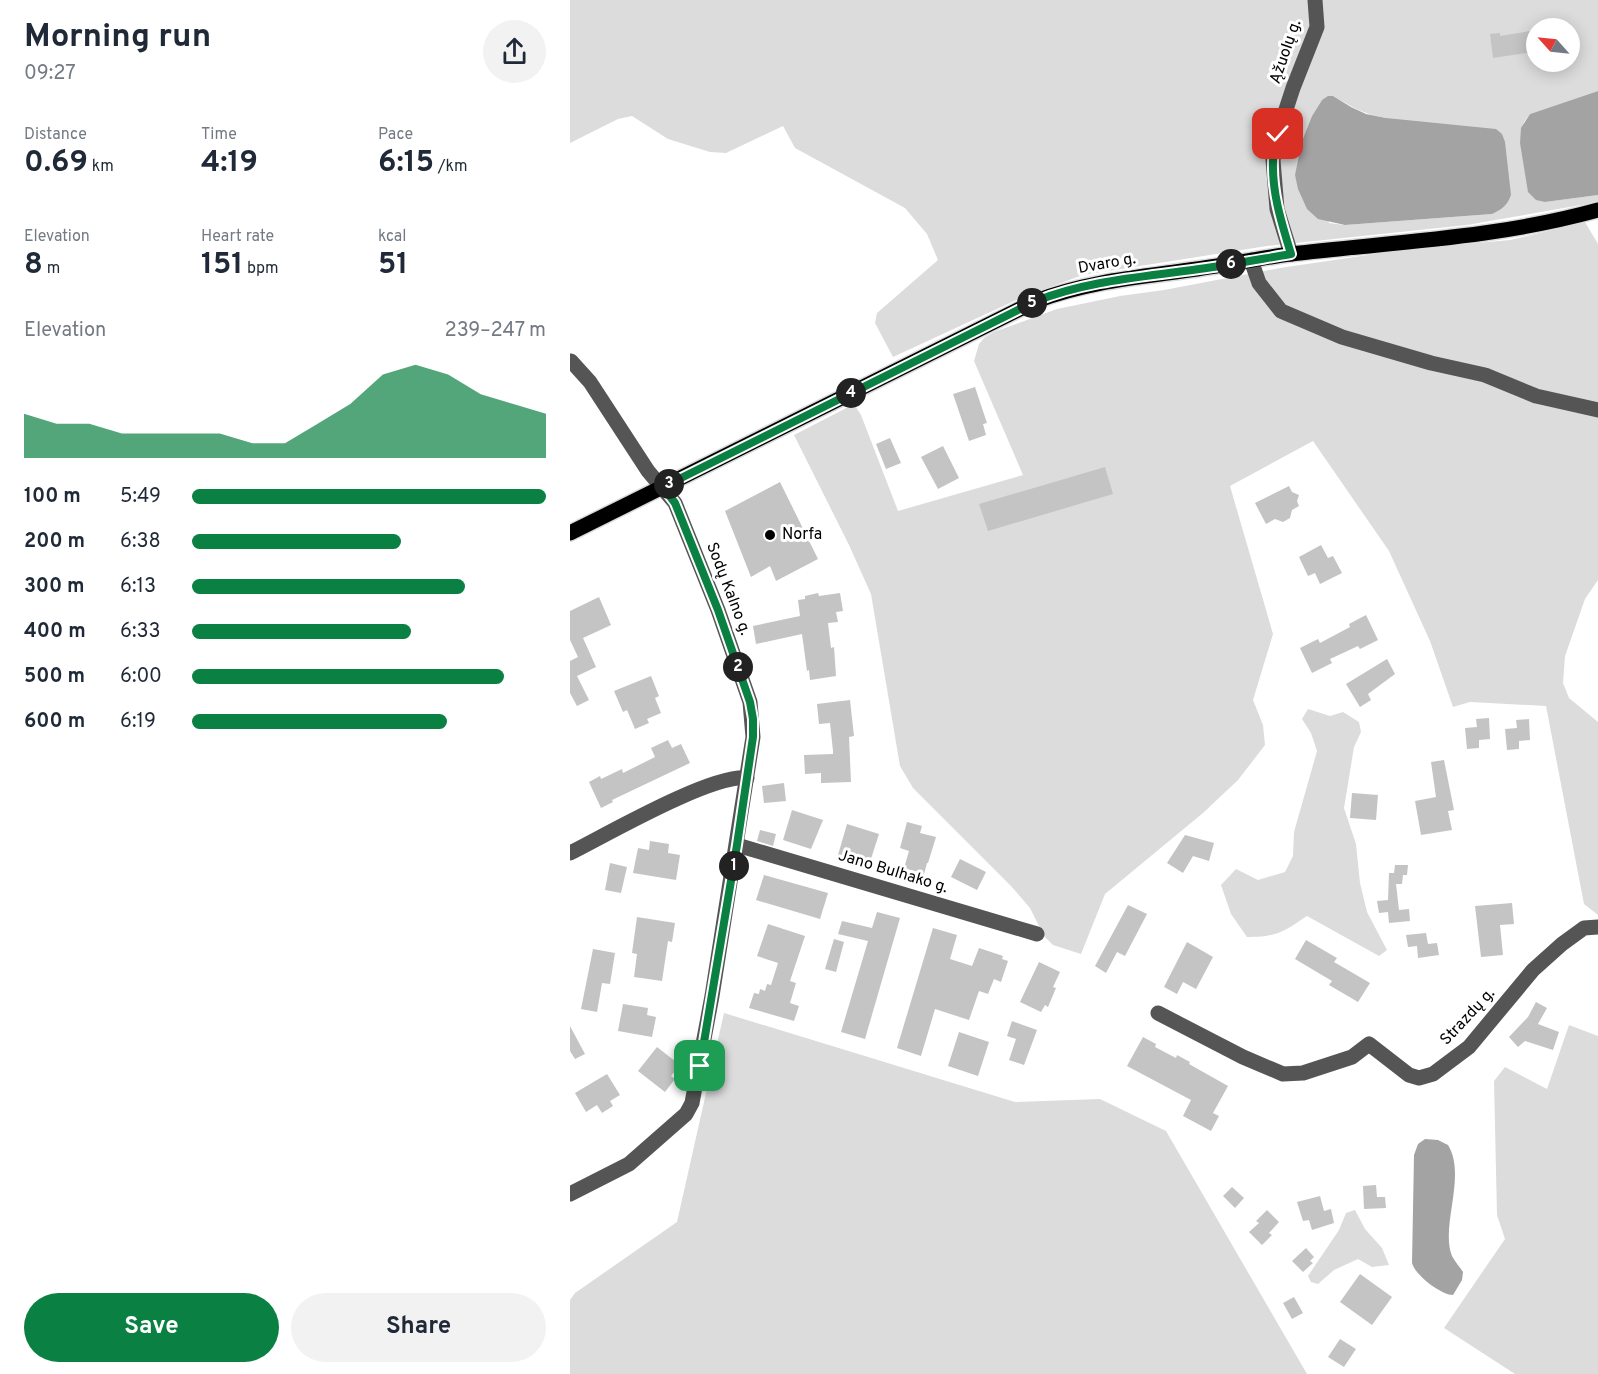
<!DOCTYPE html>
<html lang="en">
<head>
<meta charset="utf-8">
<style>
	:root { --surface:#fff; --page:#f2f2f3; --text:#1f2937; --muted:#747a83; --accent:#0b8043 }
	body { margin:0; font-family:Overpass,sans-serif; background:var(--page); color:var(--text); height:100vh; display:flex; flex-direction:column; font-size:22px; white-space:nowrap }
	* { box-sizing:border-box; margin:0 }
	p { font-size:20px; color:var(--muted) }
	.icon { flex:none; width:33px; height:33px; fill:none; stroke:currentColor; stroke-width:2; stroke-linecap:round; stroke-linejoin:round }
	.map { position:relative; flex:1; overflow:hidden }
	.side { display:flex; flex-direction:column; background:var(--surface); width:570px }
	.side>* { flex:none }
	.needle { width:39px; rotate:297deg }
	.controls { position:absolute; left:956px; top:18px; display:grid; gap:12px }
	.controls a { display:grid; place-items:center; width:54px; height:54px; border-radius:50%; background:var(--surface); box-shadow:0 3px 15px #0003; font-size:30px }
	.pin { position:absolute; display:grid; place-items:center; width:51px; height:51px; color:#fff; margin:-26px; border-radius:12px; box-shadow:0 3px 9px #0006 }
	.km { position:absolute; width:30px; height:30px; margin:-15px; border-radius:50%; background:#222; color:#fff; font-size:16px; line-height:30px; text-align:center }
	.round { display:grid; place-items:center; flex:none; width:63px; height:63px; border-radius:32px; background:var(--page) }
	.summary { display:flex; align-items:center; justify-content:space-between; height:102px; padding:0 24px }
	h1 { font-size:33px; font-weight:700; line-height:45px }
	.stats { display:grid; grid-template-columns:repeat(3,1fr); gap:9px; height:102px; padding:6px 24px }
	.stats div { display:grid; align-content:center }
	.stats b { font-size:30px; font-weight:700 }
	.stats small { font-size:16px; font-weight:400 }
	.stats p { font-size:16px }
	.chart { height:168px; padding:12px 24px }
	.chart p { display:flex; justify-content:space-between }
	.chart svg { width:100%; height:108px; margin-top:6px; fill:var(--accent); opacity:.7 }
	.action { display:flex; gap:12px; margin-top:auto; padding:12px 24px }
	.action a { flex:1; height:69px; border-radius:36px; background:var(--accent); color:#fff; font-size:24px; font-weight:700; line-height:69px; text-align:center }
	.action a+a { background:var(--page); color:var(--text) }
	ul { padding:0 24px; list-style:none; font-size:20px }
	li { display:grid; grid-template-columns:96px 72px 1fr; align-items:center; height:45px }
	li i { height:15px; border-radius:8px; background:var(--accent) }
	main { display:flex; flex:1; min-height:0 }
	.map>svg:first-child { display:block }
	.green { fill:#dcdcdc; fill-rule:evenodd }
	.water { fill:#a3a3a3 }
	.building { fill:#c4c4c4 }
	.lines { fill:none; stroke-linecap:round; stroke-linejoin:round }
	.major-casing { stroke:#dbdbdb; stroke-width:18 }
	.minor { stroke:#555; stroke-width:15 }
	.major { stroke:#000; stroke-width:15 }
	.route-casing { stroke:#fff; stroke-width:12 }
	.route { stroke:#0b8043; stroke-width:8 }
	.poi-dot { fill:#000; stroke:#fff; stroke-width:2 }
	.labels { text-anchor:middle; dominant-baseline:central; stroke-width:6; stroke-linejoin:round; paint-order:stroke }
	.street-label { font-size:16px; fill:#000; stroke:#fff }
	.poi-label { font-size:16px; fill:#000; stroke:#fff; text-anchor:start }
</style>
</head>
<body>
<main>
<section class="side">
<div class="summary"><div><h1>Morning run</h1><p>09:27</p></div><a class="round"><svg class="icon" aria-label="share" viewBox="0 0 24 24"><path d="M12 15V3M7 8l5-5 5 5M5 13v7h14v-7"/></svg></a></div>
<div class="stats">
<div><p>Distance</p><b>0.69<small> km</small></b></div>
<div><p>Time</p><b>4:19</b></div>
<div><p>Pace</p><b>6:15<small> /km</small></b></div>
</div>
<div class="stats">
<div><p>Elevation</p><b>8<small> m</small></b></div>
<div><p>Heart rate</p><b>151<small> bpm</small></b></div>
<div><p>kcal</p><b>51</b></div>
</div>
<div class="chart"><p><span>Elevation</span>239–247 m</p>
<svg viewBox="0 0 160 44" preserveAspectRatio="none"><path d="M0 44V26L10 30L20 30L30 34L40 34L50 34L60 34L70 38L80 38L90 30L100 22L110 10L120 6L130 10L140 18L150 22L160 26V44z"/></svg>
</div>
<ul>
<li><b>100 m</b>5:49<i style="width:100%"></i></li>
<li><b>200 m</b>6:38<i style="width:59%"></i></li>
<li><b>300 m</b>6:13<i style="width:77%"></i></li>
<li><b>400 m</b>6:33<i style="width:62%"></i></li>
<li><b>500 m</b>6:00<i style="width:88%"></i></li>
<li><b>600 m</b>6:19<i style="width:72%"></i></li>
</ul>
<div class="action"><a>Save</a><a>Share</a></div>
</section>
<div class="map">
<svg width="1028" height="1374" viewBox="0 0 1028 1374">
	<rect width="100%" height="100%" fill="#fff"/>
	<g class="green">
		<path d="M0,0H1028V91L960,114L954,122L950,143L975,202L1028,195V202L897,225L697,246L513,275L455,296L323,357L305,323L307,313L368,260L357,234L335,208L225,148L213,126L156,153L140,152L98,139L62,116L48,119L0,143ZM966,28H999V62H966ZM763,96C785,108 790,113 816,118L922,214L775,225L759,223L732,141L742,116L752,100Z"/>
		<polygon points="1015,222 1028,244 1028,580 1015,599 995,656 993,683 999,698 1028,722 1028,915 1014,904 976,706 900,702 883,707 860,641 819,551 743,441 660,486 703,634 683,700 693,725 695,745 668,780 633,813 535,894 511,954 483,945 474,936 460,908 441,886 343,788 330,766 301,594 279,545 224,435 284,404 291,415 328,511 453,475 404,361 409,344 414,338 424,332 487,309 550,296 594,290 710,268 832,250 940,240"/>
		<path d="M738,709L760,716L773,712L789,722L791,732L784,747L774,808L786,844L790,883L797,912L817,950L809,956L737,916C713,932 707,937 677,937L661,914L651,885L666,869L688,880L715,872L723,856L724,832L747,751L741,733L732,719Z"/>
		<polygon points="154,1013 445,1102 530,1099 596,1131 737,1374 0,1374 0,1300 5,1293 107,1222"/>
		<polygon points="999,1025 1028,1036 1028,1374 945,1374 874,1328 935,1239 927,1215 924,1081 935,1067 977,1089"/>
		<polygon points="785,1210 795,1229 812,1248 819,1265 802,1267 788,1259 764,1270 748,1284 741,1282 738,1276 769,1230 776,1213"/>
	</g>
	<g class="water">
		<polygon points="1028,91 1028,195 975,202 966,200 958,192 950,143 951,128 960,114"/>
		<path d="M758,96H763L781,107L796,114L816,118L926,129L932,134L935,142L941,195C937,206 932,209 922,214L775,225L748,219L737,209L728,189L725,175L732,141L742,116L752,100Z"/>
		<path d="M855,1139L868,1140L878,1145C897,1176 870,1226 882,1256C885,1262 890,1267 893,1272L892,1280L883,1295C871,1295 845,1275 842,1263L844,1155L848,1144Z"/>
	</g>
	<g class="building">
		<polygon points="960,31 963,52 923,58 920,34 930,33 930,36"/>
		<polygon points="405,387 417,423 413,424 416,435 399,441 383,394"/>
		<polygon points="320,438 331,463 316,469 306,444"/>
		<polygon points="373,446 389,478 368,489 351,457"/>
		<polygon points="535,467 543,494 418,531 409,504"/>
		<polygon points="210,482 248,559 206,581 200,566 181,577 155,511"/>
		<polygon points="719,486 722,492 729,495 727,501 729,506 722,510 720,518 713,522 705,519 696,524 685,503"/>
		<polygon points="751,545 758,558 763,556 772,573 750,584 745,573 738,576 729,557"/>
		<polygon points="248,593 249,596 270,593 273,611 266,612 268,622 258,623 261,648 264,647 266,676 240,680 239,670 237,671 232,634 186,644 183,626 230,616 228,600 235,599 235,596"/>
		<polygon points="29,597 41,625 13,638 26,667 7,676 19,700 7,706 0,693 0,661 8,657 0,640 0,611"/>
		<polygon points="796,615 808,640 790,649 788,646 773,653 760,659 762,663 742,673 730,648 748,639 750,643 780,627 779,624"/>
		<polygon points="817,659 825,674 798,694 801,700 790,707 776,684"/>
		<polygon points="81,676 89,696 85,698 91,713 77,719 79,723 65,729 57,710 53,712 44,691"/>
		<polygon points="280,700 284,736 279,737 281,782 251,783 251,773 235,774 234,755 263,754 263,751 260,723 249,724 247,704"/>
		<polygon points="919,718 920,739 909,740 909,748 897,749 895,728 907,727 906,719"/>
		<polygon points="959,719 960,740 949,741 949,749 937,750 935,729 947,728 946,720"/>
		<polygon points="98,740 102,748 111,744 120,763 42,800 43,802 31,808 19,782 30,776 31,779 52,769 53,773 85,757 81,748"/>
		<polygon points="874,760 884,810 878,811 882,830 851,835 845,801 866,797 861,762"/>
		<polygon points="214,783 216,801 194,803 192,786"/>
		<polygon points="782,793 808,795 806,820 780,818"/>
		<polygon points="222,810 253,820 241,849 213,840"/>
		<polygon points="337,822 352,826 350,833 366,837 358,863 357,863 354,874 334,868 339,851 330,848"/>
		<polygon points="277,824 309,834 299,865 268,855"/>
		<polygon points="190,830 206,834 203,846 187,841"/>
		<polygon points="615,835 644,843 639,861 623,856 613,873 597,863"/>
		<polygon points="80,841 99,844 98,853 110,855 106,880 63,873 68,848 79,850"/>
		<polygon points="390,859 416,872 407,890 381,877"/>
		<polygon points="40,863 57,867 51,893 35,890"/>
		<polygon points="825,865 838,865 837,875 833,875 832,884 826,884 829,910 839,909 840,921 819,923 818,912 809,913 807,901 818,900 819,873 824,873"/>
		<polygon points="194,875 258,893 250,919 186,900"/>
		<polygon points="942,903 944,924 930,925 933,955 911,957 905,906"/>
		<polygon points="558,905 577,914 555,956 547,952 536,973 525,966"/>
		<polygon points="307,912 330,918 295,1039 271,1032 298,941 268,934 272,921 302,928"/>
		<polygon points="67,917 105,923 102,942 98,941 92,981 64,977 67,954 62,953"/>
		<polygon points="198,924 235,936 220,981 226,983 220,1003 229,1006 224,1021 179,1008 184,993 189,994 190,989 195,991 197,984 201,985 208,963 187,956"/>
		<polygon points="363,928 387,935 380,959 402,966 409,948 433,956 432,959 438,961 431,982 424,979 418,994 409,991 399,1020 365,1009 351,1056 327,1048"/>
		<polygon points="856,933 858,944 867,943 869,955 848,958 847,946 838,947 836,935"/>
		<polygon points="264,939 274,942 266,972 255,969"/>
		<polygon points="736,940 767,958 764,962 800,983 788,1002 759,985 762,981 725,959"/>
		<polygon points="617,942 643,957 626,989 613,982 607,994 594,987"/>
		<polygon points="23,949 45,953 40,984 32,983 27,1012 11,1009"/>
		<polygon points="469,962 490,972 483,987 486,988 478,1007 475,1005 471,1012 450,1002"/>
		<polygon points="966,1002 977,1008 968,1024 989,1032 983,1050 955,1041 948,1047 939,1037 958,1017"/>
		<polygon points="53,1004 78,1008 77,1015 86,1017 82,1037 48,1031"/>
		<polygon points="442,1021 467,1030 454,1065 439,1060 446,1039 437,1036"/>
		<polygon points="0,1026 15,1054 5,1059 0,1051"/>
		<polygon points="389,1032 419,1042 408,1076 378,1066"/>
		<polygon points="573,1037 586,1044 585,1047 606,1058 607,1055 620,1062 619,1064 658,1086 643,1113 649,1116 641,1131 613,1116 621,1100 557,1066"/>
		<polygon points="87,1047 110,1065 101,1076 105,1079 95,1092 68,1071"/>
		<polygon points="37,1074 50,1095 40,1101 43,1106 32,1113 27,1105 16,1112 5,1093"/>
		<polygon points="806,1185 807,1197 815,1197 816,1208 794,1209 793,1186"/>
		<polygon points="662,1187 674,1198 665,1208 653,1196"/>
		<polygon points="750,1196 754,1211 761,1209 764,1223 742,1230 739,1220 733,1221 727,1202"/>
		<polygon points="697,1210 709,1222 699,1233 702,1235 692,1245 679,1232 689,1223 686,1221"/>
		<polygon points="736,1248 744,1257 740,1261 743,1263 733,1272 722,1261"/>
		<polygon points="790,1274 822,1297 802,1325 770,1302"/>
		<polygon points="724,1297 733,1313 722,1319 713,1303"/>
		<polygon points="770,1339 786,1349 774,1367 758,1357"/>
	</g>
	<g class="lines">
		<g class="major-casing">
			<path id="major" d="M0,533L466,301C518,281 572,277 627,269C658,265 689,258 721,254C823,242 928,238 1028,210"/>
		</g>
		<g class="minor">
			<polyline points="721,254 707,209 703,160 708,134 723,88 747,27 745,0"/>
			<polyline points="681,260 689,283 711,311 772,337 861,363 915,375 966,396 1028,410"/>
			<polyline points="167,845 467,934"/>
			<path d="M0,853C36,835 141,774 177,778"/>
			<polyline points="588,1013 673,1057 713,1074 733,1073 782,1057 799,1044 839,1075 849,1078 863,1074 899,1047 963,970 992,944 1014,928 1028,927"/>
			<polyline points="0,1194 59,1164 116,1114 122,1103 142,996 183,737 180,702 148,610 105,503 78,471 20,382 1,361"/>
		</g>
		<use href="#major" class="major"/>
	</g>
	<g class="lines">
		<g class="route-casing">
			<path id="route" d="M130,1066L167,845L183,737V719L180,702L148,610L105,503L93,487L466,301C519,280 574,277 629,269C660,265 691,259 721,254C712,224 702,194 703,162C703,152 706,143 708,134"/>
		</g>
		<use href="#route" class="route"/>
	</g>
	<circle class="poi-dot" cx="200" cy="535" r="6"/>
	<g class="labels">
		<g class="street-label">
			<text transform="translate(716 52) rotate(-71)">Ąžuolų g.</text>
			<text transform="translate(537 264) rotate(-10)">Dvaro g.</text>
			<text transform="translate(158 589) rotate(69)">Sodų Kalno g.</text>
			<text transform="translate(323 872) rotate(17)">Jano Bulhako g.</text>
			<text transform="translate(898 1017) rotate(-47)">Strazdų g.</text>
		</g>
		<g class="poi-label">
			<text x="212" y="535">Norfa</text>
		</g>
	</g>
</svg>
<div class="controls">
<a><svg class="needle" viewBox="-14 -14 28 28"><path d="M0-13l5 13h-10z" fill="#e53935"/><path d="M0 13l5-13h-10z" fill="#747a83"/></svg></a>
</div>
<div class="pin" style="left:130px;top:1066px;background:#1e9e55"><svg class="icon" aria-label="arrive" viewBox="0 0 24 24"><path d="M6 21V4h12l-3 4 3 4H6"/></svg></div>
<div class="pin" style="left:708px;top:134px;background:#d93025"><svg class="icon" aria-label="check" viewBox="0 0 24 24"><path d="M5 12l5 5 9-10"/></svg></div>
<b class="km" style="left:164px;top:866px">1</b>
<b class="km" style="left:168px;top:667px">2</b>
<b class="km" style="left:99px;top:484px">3</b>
<b class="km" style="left:281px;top:393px">4</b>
<b class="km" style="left:462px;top:303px">5</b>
<b class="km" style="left:661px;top:264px">6</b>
</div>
</main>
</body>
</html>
